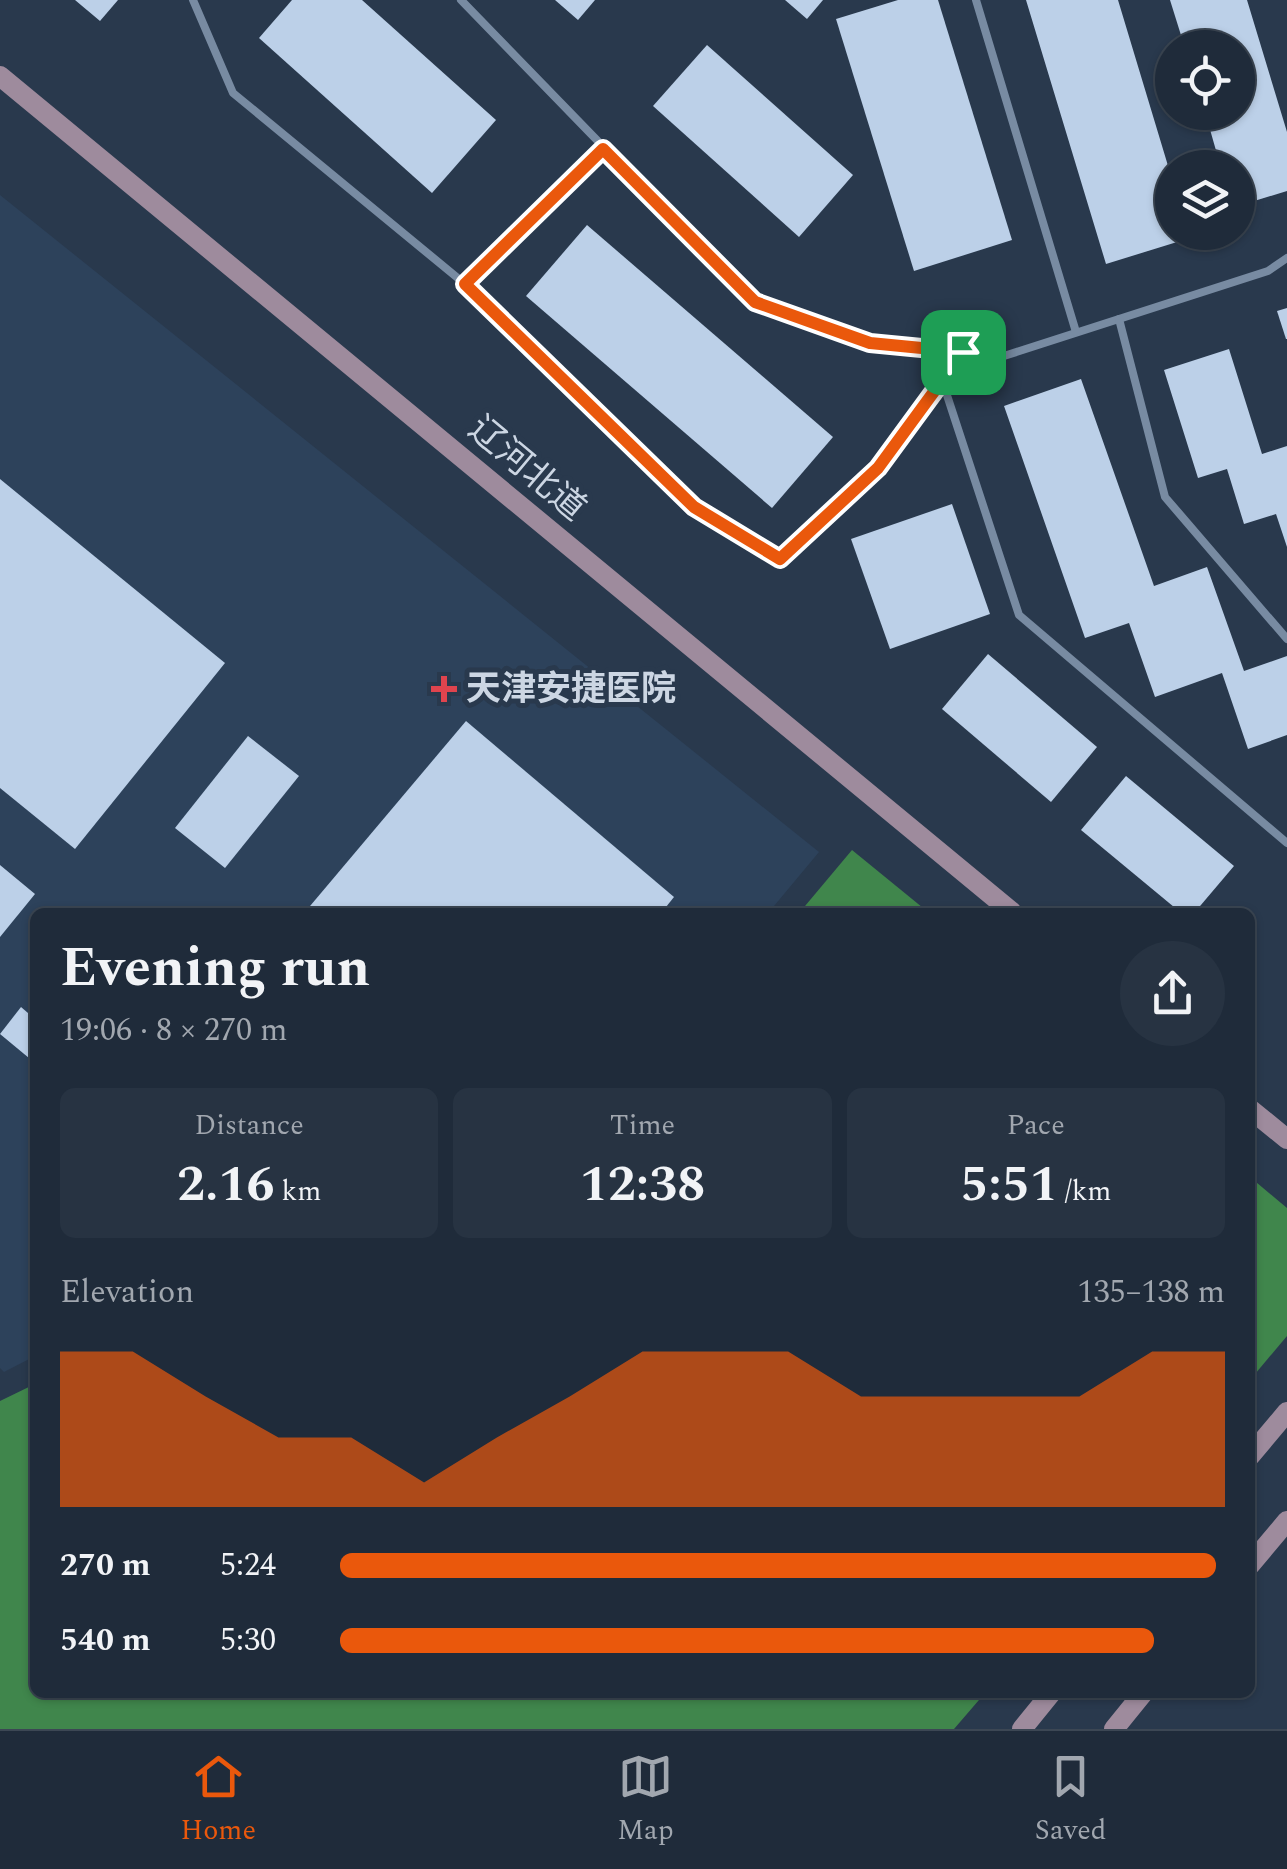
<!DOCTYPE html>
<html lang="en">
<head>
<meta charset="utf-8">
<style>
	:root { --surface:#1f2b3a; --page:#273342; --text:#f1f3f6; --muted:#a1a7af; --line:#3c4754; --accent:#ea580c }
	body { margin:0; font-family:Spectral,"Noto Sans SC",serif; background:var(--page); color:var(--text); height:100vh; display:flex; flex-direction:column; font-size:38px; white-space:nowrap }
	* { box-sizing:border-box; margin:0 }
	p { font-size:32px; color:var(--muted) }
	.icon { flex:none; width:55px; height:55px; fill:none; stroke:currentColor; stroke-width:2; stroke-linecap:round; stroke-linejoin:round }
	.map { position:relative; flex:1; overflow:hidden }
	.drawer { position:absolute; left:30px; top:908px; width:1225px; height:790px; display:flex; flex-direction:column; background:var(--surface); border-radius:15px; box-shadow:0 2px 8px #0004,0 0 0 2px var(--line) }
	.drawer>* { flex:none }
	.fabs { position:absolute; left:1155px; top:30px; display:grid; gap:20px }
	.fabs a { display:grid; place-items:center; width:100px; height:100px; border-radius:50%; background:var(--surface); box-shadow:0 2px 8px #0004,0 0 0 2px var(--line); font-size:50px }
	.pin { position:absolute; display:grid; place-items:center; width:85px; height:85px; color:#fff; margin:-42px; border-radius:20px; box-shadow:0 5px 15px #0006 }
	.round { display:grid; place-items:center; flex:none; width:105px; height:105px; border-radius:52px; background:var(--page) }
	.overview { display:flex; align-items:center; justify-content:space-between; height:170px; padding:0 30px }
	h1 { font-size:55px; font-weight:700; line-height:75px }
	.figures { display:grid; grid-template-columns:repeat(3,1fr); gap:15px; height:170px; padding:10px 30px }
	.figures div { display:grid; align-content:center; border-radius:15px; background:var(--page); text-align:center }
	.figures b { font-size:50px; font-weight:700 }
	.figures small { font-size:28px; font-weight:400 }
	.figures p { font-size:28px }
	.chart { height:280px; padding:20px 30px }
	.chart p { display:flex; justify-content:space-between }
	.chart svg { width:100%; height:180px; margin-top:10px; fill:var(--accent); opacity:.7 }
	ul { padding:0 30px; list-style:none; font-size:32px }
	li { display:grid; grid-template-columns:160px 120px 1fr; align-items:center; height:75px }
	li i { height:25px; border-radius:12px; background:var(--accent) }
	.tabs { display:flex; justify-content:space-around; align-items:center; height:140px; border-top:2px solid var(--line); background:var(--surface); font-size:28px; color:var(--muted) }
	.tabs a { display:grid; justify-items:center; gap:5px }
	.tabs .selected { color:var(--accent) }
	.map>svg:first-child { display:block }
	.built { fill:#2d425b }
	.forest { fill:#40864c }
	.building { fill:#bcd0e8 }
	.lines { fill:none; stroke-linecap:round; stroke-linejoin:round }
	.lane { stroke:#788ba2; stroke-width:8 }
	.secondary { stroke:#9e8b9d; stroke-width:20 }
	.route-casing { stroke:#fff; stroke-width:20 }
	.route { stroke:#ea580c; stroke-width:12 }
	.health-dot { fill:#e0444e; stroke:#29394d; stroke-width:4 }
	.labels { text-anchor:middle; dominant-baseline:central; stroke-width:10; stroke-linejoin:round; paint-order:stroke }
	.street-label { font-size:35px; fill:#ccd6e3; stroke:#29394d }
	.poi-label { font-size:35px; font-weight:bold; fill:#ccd6e3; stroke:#29394d; text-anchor:start }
</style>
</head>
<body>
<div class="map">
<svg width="1287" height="1729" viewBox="0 0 1287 1729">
	<rect width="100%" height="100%" fill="#29394d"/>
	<polygon class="built" points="0,195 819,852 769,912 35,912 35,1356 4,1372 0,1368"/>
	<g class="forest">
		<polygon points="852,850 928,912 800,912"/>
		<polygon points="1250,1177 1287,1208 1287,1336 1250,1380"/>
		<polygon points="35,1384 35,1692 985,1693 954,1729 0,1729 0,1401"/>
	</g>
	<g class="building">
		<polygon points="75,0 118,0 100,21"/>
		<polygon points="292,0 362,0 496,120 432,193 259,38"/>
		<polygon points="555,0 595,0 578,20"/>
		<polygon points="785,0 823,0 807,19"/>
		<polygon points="898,0 938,0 1012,240 914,271 836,19"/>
		<polygon points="1026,0 1118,0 1172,179 1172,232 1189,232 1190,238 1106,264"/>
		<polygon points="1170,0 1247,0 1287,132 1287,191 1238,206 1238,168 1221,168 1205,112 1238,112 1238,48 1185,48"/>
		<polygon points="707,45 853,175 799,237 653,106"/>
		<polygon points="587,225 833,437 772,508 526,296"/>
		<polygon points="1287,308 1287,339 1286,339 1277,311"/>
		<polygon points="1229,349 1262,454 1287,446 1287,547 1276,514 1244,524 1227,469 1198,478 1164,370"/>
		<polygon points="1081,379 1154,586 1207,567 1244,671 1287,656 1287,735 1248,749 1222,673 1155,697 1129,623 1085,638 1004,406"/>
		<polygon points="0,479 225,663 75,849 0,788"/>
		<polygon points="952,504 990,614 890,649 851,539"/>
		<polygon points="988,654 1097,747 1051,802 942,709"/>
		<polygon points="466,721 674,897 662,912 305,912"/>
		<polygon points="248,736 299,776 225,868 175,828"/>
		<polygon points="1126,776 1234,866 1195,912 1180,912 1081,830"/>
		<polygon points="0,865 35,894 0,937"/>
		<polygon points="21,1007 35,1019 35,1063 0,1034"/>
	</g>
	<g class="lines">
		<g class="lane">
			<polyline points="193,0 233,93 465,284"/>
			<polyline points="461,0 755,303 869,343 1004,356 1268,271 1287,258"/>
			<polyline points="976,0 1076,332"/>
			<polyline points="603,149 465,284 694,507 780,559 878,468 963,352"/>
			<polyline points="1119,319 1165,497 1287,639"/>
			<polyline points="942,380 1019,615 1287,843"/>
		</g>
		<g class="secondary">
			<polyline points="0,76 1012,912"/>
			<polyline points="1250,1109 1287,1139"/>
			<polyline points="1250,1456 1287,1412"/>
			<polyline points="1250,1565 1287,1521"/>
			<polyline points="1022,1729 1052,1692"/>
			<polyline points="1114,1729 1144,1692"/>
		</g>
	</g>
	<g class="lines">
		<g class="route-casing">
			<polygon id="route" points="603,149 755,302 870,343 963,352 878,468 780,559 694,507 465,284"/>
		</g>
		<use href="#route" class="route"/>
	</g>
	<path class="health-dot" d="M439 674h10v10h10v10h-10v10h-10v-10h-10v-10h10z"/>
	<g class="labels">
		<g class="street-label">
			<text transform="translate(527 469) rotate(40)">辽河北道</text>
		</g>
		<g class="poi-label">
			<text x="466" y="689">天津安捷医院</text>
		</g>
	</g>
</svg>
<div class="fabs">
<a><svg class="icon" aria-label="locate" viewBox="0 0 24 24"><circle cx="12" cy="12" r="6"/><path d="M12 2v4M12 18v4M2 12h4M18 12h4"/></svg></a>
<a><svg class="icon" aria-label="layers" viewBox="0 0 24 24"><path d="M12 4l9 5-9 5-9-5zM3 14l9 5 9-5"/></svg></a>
</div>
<div class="pin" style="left:963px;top:352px;background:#1e9e55"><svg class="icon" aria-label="arrive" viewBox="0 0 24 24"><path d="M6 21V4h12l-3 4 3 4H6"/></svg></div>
<section class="drawer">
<div class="overview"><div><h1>Evening run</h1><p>19:06 · 8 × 270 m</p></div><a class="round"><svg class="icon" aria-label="share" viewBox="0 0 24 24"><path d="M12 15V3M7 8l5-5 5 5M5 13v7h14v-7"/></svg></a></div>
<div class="figures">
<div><p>Distance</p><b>2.16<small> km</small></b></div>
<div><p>Time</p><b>12:38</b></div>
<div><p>Pace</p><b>5:51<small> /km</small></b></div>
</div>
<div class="chart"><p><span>Elevation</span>135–138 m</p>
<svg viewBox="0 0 160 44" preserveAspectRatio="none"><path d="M0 44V6L10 6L20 17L30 27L40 27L50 38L60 27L70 17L80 6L90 6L100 6L110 17L120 17L130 17L140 17L150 6L160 6V44z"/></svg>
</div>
<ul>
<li><b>270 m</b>5:24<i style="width:99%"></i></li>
<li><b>540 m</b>5:30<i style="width:92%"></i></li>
</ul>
</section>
</div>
<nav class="tabs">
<a class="selected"><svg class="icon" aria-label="home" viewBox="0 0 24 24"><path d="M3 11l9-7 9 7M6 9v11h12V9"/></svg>Home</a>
<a><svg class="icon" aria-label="map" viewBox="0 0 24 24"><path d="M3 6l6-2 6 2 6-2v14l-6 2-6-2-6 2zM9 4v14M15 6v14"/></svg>Map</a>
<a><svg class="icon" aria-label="saved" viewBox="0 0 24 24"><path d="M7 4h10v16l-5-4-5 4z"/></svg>Saved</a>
</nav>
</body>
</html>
